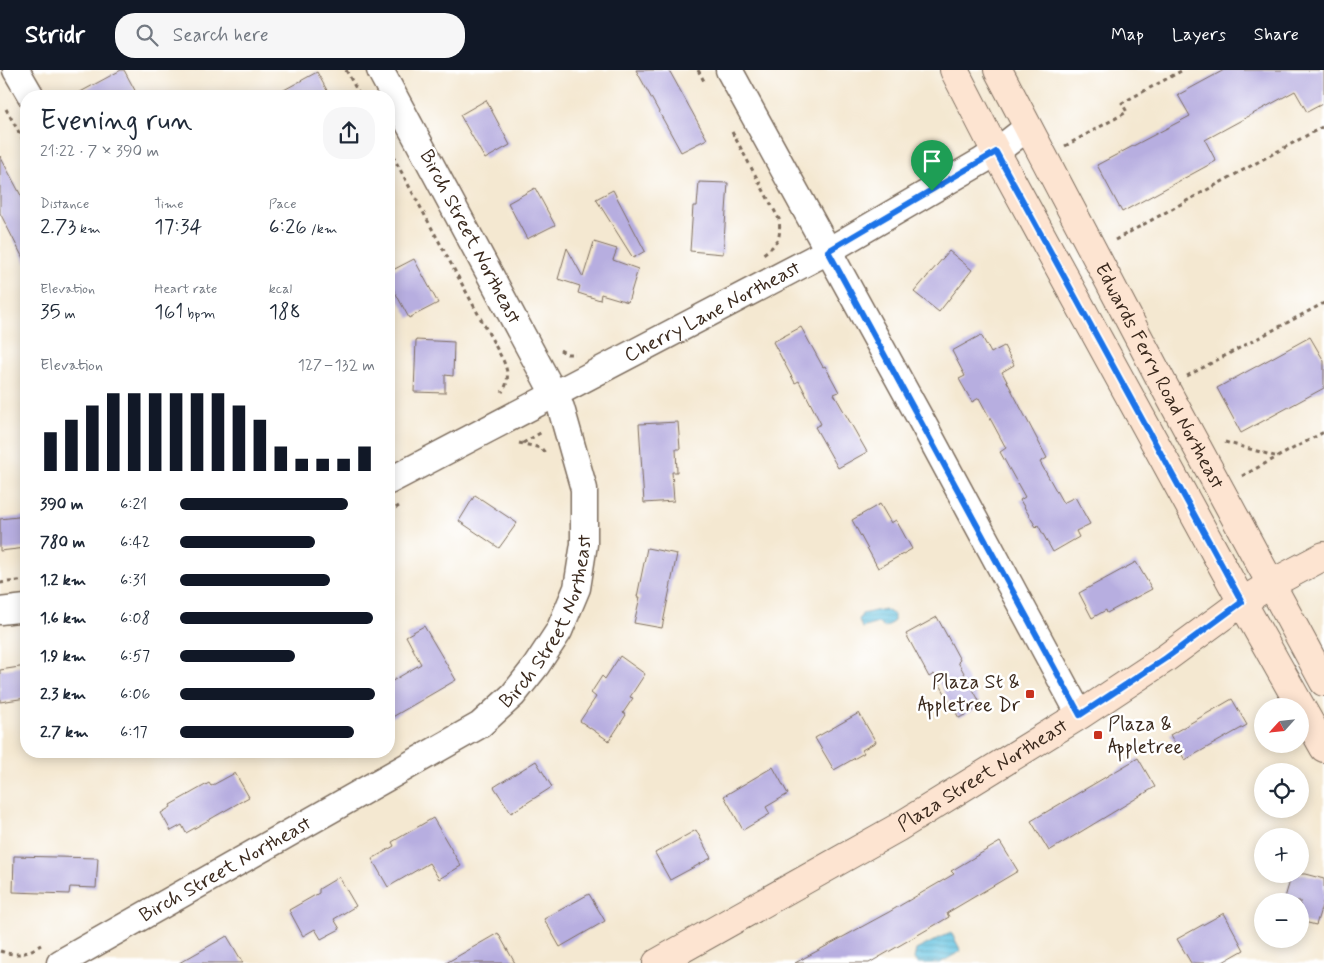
<!DOCTYPE html>
<html lang="en">
<head>
<meta charset="utf-8">
<style>
	:root { --surface:#fff; --page:#f6f6f7; --text:#1f2937; --muted:#747a83; --accent:#111827 }
	body { margin:0; font-family:Mynerve,sans-serif; background:var(--page); color:var(--text); height:100vh; display:flex; flex-direction:column; font-size:19px; white-space:nowrap }
	* { box-sizing:border-box; margin:0 }
	p { font-size:16px; color:var(--muted) }
	.icon { flex:none; width:28px; height:28px; fill:none; stroke:currentColor; stroke-width:2; stroke-linecap:round; stroke-linejoin:round }
	.map { position:relative; flex:1; overflow:hidden }
	.panel { position:absolute; left:20px; top:20px; width:375px; height:668px; display:flex; flex-direction:column; background:var(--surface); border-radius:20px; box-shadow:0 2px 12px #0003 }
	.panel>* { flex:none }
	.needle { width:32px; rotate:243deg }
	.fabs { position:absolute; left:1254px; top:628px; display:grid; gap:10px }
	.fabs a { display:grid; place-items:center; width:55px; height:55px; border-radius:50%; background:var(--surface); box-shadow:0 2px 12px #0003; font-size:25px }
	.pin { position:absolute; display:grid; place-items:center; width:42px; height:42px; color:#fff; margin:-51px -21px; border-radius:50% 50% 50% 0; rotate:-45deg; box-shadow:0 0 5px #0007 }
	.pin .icon { rotate:45deg }
	.round { display:grid; place-items:center; flex:none; width:52px; height:52px; border-radius:20px; background:var(--page) }
	.summary { display:flex; align-items:center; justify-content:space-between; height:85px; padding:0 20px }
	h1 { font-size:28px; font-weight:600; line-height:38px }
	.stats { display:grid; grid-template-columns:repeat(3,1fr); gap:8px; height:85px; padding:5px 20px }
	.stats div { display:grid; align-content:center }
	.stats b { font-size:21px; font-weight:600 }
	.stats small { font-size:14px; font-weight:400 }
	.stats p { font-size:14px }
	.chart { height:140px; padding:10px 20px }
	.chart p { display:flex; justify-content:space-between }
	.chart svg { width:100%; height:90px; margin-top:5px; stroke:var(--accent); stroke-width:6 }
	ul { padding:0 20px; list-style:none; font-size:16px }
	li { display:grid; grid-template-columns:80px 60px 1fr; align-items:center; height:38px }
	li i { height:12px; border-radius:6px; background:var(--accent) }
	header { display:flex; align-items:center; gap:30px; box-sizing:border-box; height:70px; padding:0 25px; background:var(--accent); color:#fff }
	header strong { font-size:24px }
	nav { display:flex; gap:28px; margin-inline-start:auto; font-size:18px }
	.search { width:350px; height:45px; background:var(--page); display:flex; align-items:center; gap:12px; box-sizing:border-box; padding:0 18px; border-radius:20px; color:var(--muted); font-size:19px }
	.map>svg:first-child { display:block }
	.water { fill:url(#water-rules); stroke:#4e7680 }
	.building { fill:#b7aee0 }
	.lines { fill:none; stroke-linecap:round; stroke-linejoin:round }
	.minor-casing { stroke:#7c6c5d; stroke-width:29 }
	.secondary-casing { stroke:#7c6c5d; stroke-width:30 }
	.path { stroke:#7c6c5d; stroke-width:3; stroke-dasharray:4 4; stroke-linecap:butt }
	.minor { stroke:#fff; stroke-width:26 }
	.secondary { stroke:#fde4d1; stroke-width:28 }
	.route-casing { stroke:#fff; stroke-width:10 }
	.route { stroke:#1a73e8; stroke-width:6 }
	.poi-dot { fill:#c8321e; stroke:#fff; stroke-width:2 }
	.labels { text-anchor:middle; dominant-baseline:central; stroke-width:5; stroke-linejoin:round; paint-order:stroke }
	.street-label { font-size:20px; fill:#3b2a1e; stroke:#fff }
	.poi-label { font-size:20px; fill:#3b2a1e; stroke:#fff; text-anchor:end }
</style>
</head>
<body>
<header>
<strong>Stridr</strong>
<div class="search"><svg class="icon" aria-label="search" viewBox="0 0 24 24"><circle cx="10" cy="10" r="6"/><path d="M15 15l6 6"/></svg>Search here</div>
<nav><a>Map</a><a>Layers</a><a>Share</a></nav>
</header>
<div class="map">
<svg width="1324" height="893" viewBox="0 0 1324 893">
	<defs>
		<pattern id="water-rules" width="6" height="5" patternUnits="userSpaceOnUse" patternTransform="scale(1.25)"><rect width="6" height="5" fill="#62c2e1"/><path d="M0 2.5h6" fill="none" stroke="#529eb6"/></pattern>
	</defs>
	<rect width="100%" height="100%" fill="#fff"/>
	<filter id="ink" filterUnits="userSpaceOnUse"><feTurbulence type="fractalNoise" baseFrequency=".02" numOctaves="2"/><feDisplacementMap in="SourceGraphic" scale="10" xChannelSelector="R" yChannelSelector="G"/><feConvolveMatrix kernelMatrix="1 2 1 2 8 2 1 2 1" color-interpolation-filters="sRGB"/></filter>
	<filter id="wash" filterUnits="userSpaceOnUse"><feTurbulence type="fractalNoise" baseFrequency=".0096" numOctaves="4" result="noise"/><feDisplacementMap in="SourceGraphic" scale="20" xChannelSelector="R" yChannelSelector="G"/><feGaussianBlur stdDeviation="1.12" result="paint"/><feColorMatrix in="noise" values="0 0 0 0 0 0 0 0 0 0 0 0 0 0 0 0 0 1.4 0 .05"/><feComposite in="paint" operator="in"/></filter>
	<g filter="url(#wash)">
		<rect width="100%" height="100%" fill="#f4e8d1"/>
		<g class="water">
			<polygon points="884,539 894,545 894,550 889,556 883,557 878,553 862,558 859,550 862,544"/>
			<polygon points="951,862 961,881 940,893 917,893 914,889 916,880"/>
		</g>
		<g id="blocks">
			<g class="building">
				<polygon points="121,0 124,0 138,26 73,26"/>
				<polygon points="636,0 669,0 707,69 681,82"/>
				<polygon points="1224,0 1324,0 1324,33 1307,42 1295,21 1205,70 1216,91 1122,142 1097,95 1190,46 1178,25"/>
				<polygon points="317,2 330,26 273,26"/>
				<polygon points="486,30 510,75 485,89 460,45"/>
				<polygon points="0,86 26,135 26,194 0,143"/>
				<polygon points="699,112 728,113 723,184 690,181 693,136 697,136"/>
				<polygon points="535,118 555,155 527,169 508,133"/>
				<polygon points="613,120 645,181 633,188 596,129"/>
				<polygon points="594,172 617,179 613,190 638,199 628,232 601,224 600,230 578,223 580,216 558,209 567,178 583,207"/>
				<polygon points="949,181 972,200 939,242 914,222"/>
				<polygon points="414,189 438,233 409,248 389,211 389,202"/>
				<polygon points="801,257 823,297 825,296 839,322 834,324 867,382 838,398 815,357 821,354 799,311 795,313 773,272"/>
				<polygon points="981,265 991,283 1004,276 1014,295 1002,302 1047,388 1040,392 1063,433 1075,427 1090,454 1076,461 1079,467 1053,482 1038,455 1036,457 1020,430 1025,427 1000,382 1006,378 979,328 972,332 959,309 965,306 952,281"/>
				<polygon points="1310,267 1324,291 1324,318 1241,363 1217,318"/>
				<polygon points="416,270 454,272 453,306 445,305 445,323 414,322"/>
				<polygon points="678,352 680,379 676,379 677,402 672,402 674,431 644,433 639,354"/>
				<polygon points="475,425 517,453 499,478 459,451"/>
				<polygon points="880,434 891,453 896,450 912,479 878,498 852,450"/>
				<polygon points="26,446 26,478 0,481 0,449"/>
				<polygon points="647,478 677,484 662,558 634,553 640,527 637,527"/>
				<polygon points="1136,492 1152,519 1107,543 1106,540 1092,548 1079,523"/>
				<polygon points="937,547 960,590 958,592 982,636 959,648 934,604 929,607 906,564"/>
				<polygon points="424,556 456,610 389,649 389,613 421,594 406,566"/>
				<polygon points="620,586 645,604 630,627 633,628 623,643 626,645 609,671 580,651 596,627 591,623 602,606 605,609"/>
				<polygon points="26,596 26,628 0,632 0,600"/>
				<polygon points="1232,629 1247,655 1185,690 1170,665"/>
				<polygon points="859,643 876,672 862,680 864,683 834,700 815,668"/>
				<polygon points="1138,688 1155,717 1049,781 1031,751"/>
				<polygon points="536,691 552,717 511,743 494,717"/>
				<polygon points="773,697 788,724 766,737 770,744 743,760 724,726"/>
				<polygon points="235,703 249,727 186,763 182,755 171,761 161,743 171,737 170,735 209,713 211,716"/>
				<polygon points="433,748 461,796 439,809 429,793 388,817 372,789 394,776 392,772"/>
				<polygon points="696,760 711,788 670,810 655,783"/>
				<polygon points="1000,772 1018,801 947,843 949,847 869,893 795,893 889,842 954,804 951,801"/>
				<polygon points="14,786 98,788 96,818 70,817 69,824 13,822"/>
				<polygon points="1292,804 1305,804 1324,809 1324,829 1316,855 1300,851 1300,831 1284,831"/>
				<polygon points="339,807 356,836 334,849 340,859 321,869 315,859 303,866 289,840 319,823 319,819"/>
				<polygon points="589,824 605,851 560,877 544,849"/>
				<polygon points="1224,843 1244,880 1221,893 1191,893 1177,869"/>
				<polygon points="498,863 515,893 446,893"/>
				<polygon points="227,866 243,893 179,893"/>
			</g>
		</g>
	</g>
	<g filter="url(#ink)">
		<use href="#blocks" fill-opacity="0" stroke="#7c6c5d" stroke-width="1"/>
		<g class="lines">
			<g class="minor-casing">
				<g id="minor">
					<polyline points="16,0 31,26"/>
					<polyline points="729,0 926,359 1080,645"/>
					<path id="s1" d="M389,411L828,181L982,91L996,82L1028,57"/>
					<polyline points="0,541 26,538"/>
					<path id="s2" d="M60,893L480,655L513,625L536,596L559,561L577,518L584,474V419L561,338L554,324L380,0"/>
				</g>
			</g>
			<g class="secondary-casing">
				<g id="secondary">
					<polyline points="954,0 996,82 1242,532 1324,678"/>
					<path id="s3" d="M998,0L1163,314L1324,612"/>
					<path id="s4" d="M657,893L897,758L1080,645L1166,588L1242,532L1271,514L1324,486"/>
				</g>
			</g>
			<g class="path">
				<polyline points="346,0 360,26"/>
				<polyline points="698,0 705,13"/>
				<polyline points="6,39 26,75"/>
				<path d="M732,62L779,149C781,168 779,173 763,184"/>
				<polyline points="1065,76 1127,42 1122,33 1183,0"/>
				<path d="M389,79L503,290C508,301 510,312 502,322"/>
				<polyline points="1115,170 1324,56"/>
				<polyline points="560,280 567,284 575,284"/>
				<polyline points="1187,306 1324,233"/>
				<polyline points="1225,372 1278,387"/>
				<polyline points="519,373 541,378 547,385"/>
				<polyline points="523,373 542,362"/>
				<polyline points="1242,406 1324,362"/>
				<polyline points="389,442 399,436"/>
				<polyline points="0,513 26,510"/>
				<path d="M0,881C19,887 25,884 41,875"/>
			</g>
			<use href="#minor" class="minor"/>
			<use href="#secondary" class="secondary"/>
		</g>
	</g>
	<g class="lines" filter="url(#ink)">
		<g class="route-casing">
			<polygon id="route" points="996,82 1242,532 1166,588 1080,645 828,181"/>
		</g>
		<use href="#route" class="route"/>
	</g>
	<g class="poi-dot">
		<rect x="1025" y="619" width="10" height="10" rx="2.5"/>
		<rect x="1093" y="660" width="10" height="10" rx="2.5"/>
	</g>
	<g class="labels">
		<g class="street-label">
			<text transform="translate(470 167) rotate(62)">Birch Street Northeast</text>
			<text stroke="none"><textPath href="#s1" startOffset="365">Cherry Lane Northeast</textPath></text>
			<text stroke="none"><textPath href="#s3" startOffset="346">Edwards Ferry Road Northeast</textPath></text>
			<text stroke="none"><textPath href="#s2" startOffset="610">Birch Street Northeast</textPath></text>
			<text stroke="none"><textPath href="#s4" startOffset="376">Plaza Street Northeast</textPath></text>
			<text stroke="none"><textPath href="#s2" startOffset="190">Birch Street Northeast</textPath></text>
		</g>
		<g class="poi-label">
			<text x="1020" y="612">Plaza St &amp;<tspan x="1020" dy="23">Appletree Dr</tspan></text>
			<text x="1108" y="654" text-anchor="start">Plaza &amp;<tspan x="1108" dy="23">Appletree</tspan></text>
		</g>
	</g>
</svg>
<div class="fabs">
<a><svg class="needle" viewBox="-14 -14 28 28"><path d="M0-13l5 13h-10z" fill="#e53935"/><path d="M0 13l5-13h-10z" fill="#747a83"/></svg></a>
<a><svg class="icon" aria-label="locate" viewBox="0 0 24 24"><circle cx="12" cy="12" r="6"/><path d="M12 2v4M12 18v4M2 12h4M18 12h4"/></svg></a>
<a>+</a>
<a>−</a>
</div>
<div class="pin" style="left:932px;top:121px;background:#1e9e55"><svg class="icon" aria-label="arrive" viewBox="0 0 24 24"><path d="M6 21V4h12l-3 4 3 4H6"/></svg></div>
<section class="panel">
<div class="summary"><div><h1>Evening run</h1><p>21:22 · 7 × 390 m</p></div><a class="round"><svg class="icon" aria-label="share" viewBox="0 0 24 24"><path d="M12 15V3M7 8l5-5 5 5M5 13v7h14v-7"/></svg></a></div>
<div class="stats">
<div><p>Distance</p><b>2.73<small> km</small></b></div>
<div><p>Time</p><b>17:34</b></div>
<div><p>Pace</p><b>6:26<small> /km</small></b></div>
</div>
<div class="stats">
<div><p>Elevation</p><b>35<small> m</small></b></div>
<div><p>Heart rate</p><b>161<small> bpm</small></b></div>
<div><p>kcal</p><b>188</b></div>
</div>
<div class="chart"><p><span>Elevation</span>127–132 m</p>
<svg viewBox="0 0 160 44" preserveAspectRatio="none"><path d="M5 44V25M15 44V19M25 44V12M35 44V6M45 44V6M55 44V6M65 44V6M75 44V6M85 44V6M95 44V12M105 44V19M115 44V32M125 44V38M135 44V38M145 44V38M155 44V32"/></svg>
</div>
<ul>
<li><b>390 m</b>6:21<i style="width:86%"></i></li>
<li><b>780 m</b>6:42<i style="width:69%"></i></li>
<li><b>1.2 km</b>6:31<i style="width:77%"></i></li>
<li><b>1.6 km</b>6:08<i style="width:99%"></i></li>
<li><b>1.9 km</b>6:57<i style="width:59%"></i></li>
<li><b>2.3 km</b>6:06<i style="width:100%"></i></li>
<li><b>2.7 km</b>6:17<i style="width:89%"></i></li>
</ul>
</section>
</div>
</body>
</html>
